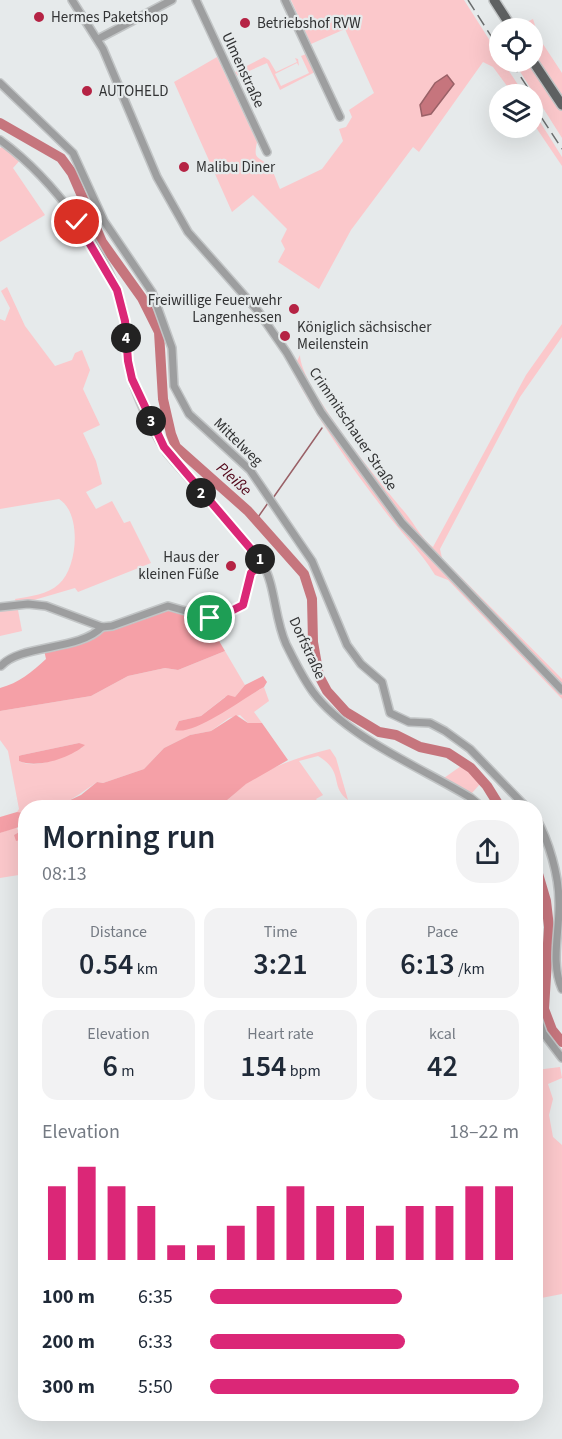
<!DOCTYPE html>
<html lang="en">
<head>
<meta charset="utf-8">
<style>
	:root { --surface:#fff; --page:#f2f2f3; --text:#1f2937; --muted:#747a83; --accent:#db2777 }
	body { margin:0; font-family:"Source Sans 3",sans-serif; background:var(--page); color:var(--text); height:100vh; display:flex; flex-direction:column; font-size:22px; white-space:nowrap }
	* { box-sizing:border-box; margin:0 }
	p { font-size:20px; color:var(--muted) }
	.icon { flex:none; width:33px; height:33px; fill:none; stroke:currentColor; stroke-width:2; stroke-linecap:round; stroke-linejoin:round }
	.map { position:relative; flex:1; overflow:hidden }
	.panel { position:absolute; left:18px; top:800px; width:525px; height:621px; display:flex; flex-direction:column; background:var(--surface); border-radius:24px; box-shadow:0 6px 24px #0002 }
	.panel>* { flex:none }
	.fabs { position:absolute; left:489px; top:18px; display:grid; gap:12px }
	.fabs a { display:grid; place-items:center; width:54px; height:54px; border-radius:50%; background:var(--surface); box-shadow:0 6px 24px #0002; font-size:30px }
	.pin { position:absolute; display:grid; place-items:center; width:51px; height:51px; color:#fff; margin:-26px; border:3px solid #fff; border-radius:50%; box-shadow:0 2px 6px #0007 }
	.km { position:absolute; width:30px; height:30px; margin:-15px; border-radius:50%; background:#222; color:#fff; font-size:16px; line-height:30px; text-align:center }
	.round { display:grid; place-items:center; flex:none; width:63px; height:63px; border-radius:24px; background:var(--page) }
	.summary { display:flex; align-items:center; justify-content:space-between; height:102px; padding:0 24px }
	h1 { font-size:33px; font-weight:600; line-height:45px }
	.metrics { display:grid; grid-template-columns:repeat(3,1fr); gap:9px; height:102px; padding:6px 24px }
	.metrics div { display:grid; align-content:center; border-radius:15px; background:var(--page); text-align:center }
	.metrics b { font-size:30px; font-weight:600 }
	.metrics small { font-size:16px; font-weight:400 }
	.metrics p { font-size:16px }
	.chart { height:168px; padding:12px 24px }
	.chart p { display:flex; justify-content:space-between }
	.chart svg { width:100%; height:108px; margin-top:6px; stroke:var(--accent); stroke-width:6 }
	ul { padding:0 24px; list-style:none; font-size:20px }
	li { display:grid; grid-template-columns:96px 72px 1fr; align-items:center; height:45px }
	li i { height:15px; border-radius:8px; background:var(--accent) }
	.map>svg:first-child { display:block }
	.green { fill:#fbc8cb; fill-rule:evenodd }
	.forest { fill:#f5a0a7 }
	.water { fill:#c6757d; stroke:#9a6167; stroke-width:1.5 }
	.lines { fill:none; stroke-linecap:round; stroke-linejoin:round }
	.stream { stroke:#9a6167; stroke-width:1.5 }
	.river { stroke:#c6757d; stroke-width:10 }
	.minor-casing { stroke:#c2c5c6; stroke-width:10 }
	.major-casing { stroke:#c2c5c6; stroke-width:12 }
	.minor { stroke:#9d9e9f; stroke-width:7 }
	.major { stroke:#5f6162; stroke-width:9 }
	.rail { stroke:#6b6d6e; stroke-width:1.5; stroke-dasharray:12 6; stroke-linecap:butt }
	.route-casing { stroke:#fff; stroke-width:12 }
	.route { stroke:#db2777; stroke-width:8 }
	.poi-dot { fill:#b52344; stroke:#e6eaeb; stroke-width:2 }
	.labels { text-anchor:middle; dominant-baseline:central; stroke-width:4.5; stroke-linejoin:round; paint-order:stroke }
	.poi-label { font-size:15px; fill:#323334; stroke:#e6eaeb; text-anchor:start }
	.street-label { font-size:15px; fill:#323334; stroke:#e6eaeb }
	.water-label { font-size:16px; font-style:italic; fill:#510518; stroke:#e6eaeb }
</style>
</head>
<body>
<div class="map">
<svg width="562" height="1439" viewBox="0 0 562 1439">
	<rect width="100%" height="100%" fill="#e6eaeb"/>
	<g class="green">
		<path d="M291,0H464L499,55L500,62H503L524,94H513L493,67L483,62L419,152L413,147L351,230L319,289L278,262L285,249L281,241L287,229L253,195L232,212L174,82L217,57L257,142C253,161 258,155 269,166C274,171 277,183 280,189L322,169L343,141L339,129L346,127L352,117L349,110L374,93L345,29L311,44Z"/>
		<polygon points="533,19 539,38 562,73 562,138 514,62 532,62 532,28 514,28"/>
		<polygon points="306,54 315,72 280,90 267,63 238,76 235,72 264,57 269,60 276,72 297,62 295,58 298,59 299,66 297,63 275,74 281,86 309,73 301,56"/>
		<polygon points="532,109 562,157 562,166 533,123"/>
		<polygon points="4,146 21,159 13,168 45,215 0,242 0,148"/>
		<path d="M7,287L25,326L55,366L72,360L75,353L82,350L90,370L83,389L100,425L83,433L96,461L102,484L86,492L96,509L112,501L124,523L130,521L151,563L78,592L75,588L17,605L15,599C31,596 47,595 59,584C78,567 82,513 59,499L0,509V319L5,321L10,308L1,291Z"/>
		<path d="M562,324V337L520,397L440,549L442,558L562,679V699L448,580L435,575C420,550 398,530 381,506C348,463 317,418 292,371L300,355C300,387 384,487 407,515C415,525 422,539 433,547L526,375Z"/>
		<polygon points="18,610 22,631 0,636 0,611"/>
		<path d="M225,651L245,685L235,697H225L201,716L179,721L196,726L264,687L269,701L254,712L262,723H248L240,715L229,718L211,731L190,735L164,748L144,769L103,783L97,782C67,803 64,807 26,807L25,813L17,812L19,809L8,751L0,740V711L91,696L128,676L165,668L178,670ZM79,743L82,748C63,755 39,771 19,761V757L22,755Z"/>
		<path d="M330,749L336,758L348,800C329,786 345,772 318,756L299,761L323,795L316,799L319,803L312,807H218C229,800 237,790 247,783C273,765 300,757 330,749Z"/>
		<polygon points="461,766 468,770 481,783 471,794 444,778"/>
		<polygon points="16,827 19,832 14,835 20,840 25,874 0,878 0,833"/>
		<polygon points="560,1067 562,1078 548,1084 553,1099 549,1115 553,1137 562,1145 562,1294 536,1299 536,1070"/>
	</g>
	<g class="forest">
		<path d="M164,608L206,619L225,651L178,670L165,668L128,676L91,696L0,711V688C19,683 32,672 46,659L44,650L71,643Z"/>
		<path d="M263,676L267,682L264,687C245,697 194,736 175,730L179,721L201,716L228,695L235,697L245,685Z"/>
		<polygon points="236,715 248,723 262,723 288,760 246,784 219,807 55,807 81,795 97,782 103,783 144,769 164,748 190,735 211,731"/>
		<path d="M79,743L85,745C70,758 37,769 19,761V756L22,755Z"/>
		<polygon points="17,812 25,813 25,862 20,840 16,841 14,835 19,832 19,827 0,833 0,817"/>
	</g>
	<polygon class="water" points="447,75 454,84 431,114 422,116 420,105 435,83"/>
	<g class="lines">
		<g class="stream">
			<polyline points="273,498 322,428"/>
			<polyline points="256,520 268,503"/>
		</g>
		<g class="river">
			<polyline points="0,123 61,158 72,173 102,242 142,298 159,332 163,399 171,434 176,447 248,511 304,574 312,599 313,642 319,676 327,691 346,712 379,732 396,735 420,747 448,753 471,768 487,786 500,807"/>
			<polyline points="536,867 546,901 549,927 544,1009 552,1030 562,1042"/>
		</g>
		<g class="minor-casing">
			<g id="minor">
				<polyline points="72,0 103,49 157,177 188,232 258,311 287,353 321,412 402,523 562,690"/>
				<polyline points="196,0 267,152"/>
				<polyline points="285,0 340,117"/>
				<polyline points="98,39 172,0"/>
				<polyline points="0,83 73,153 104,221 152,292 172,348 174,386 189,414 250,470 312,561 347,645 361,664 382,682 390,713 409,722 430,723 445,731 470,749 526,807"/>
				<path d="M0,140C51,177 114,257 125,320C128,333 126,347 128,361C131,388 152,430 167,453L262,562C276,587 274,617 286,644C294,660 302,677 313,692C346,737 422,768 471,798L482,807"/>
				<polyline points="0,607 28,604 46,606 102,627 112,626 168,606 210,618 224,615 243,605 251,573 262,562"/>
				<path d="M1,666C20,644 80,651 102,627"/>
				<path d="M536,818C549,841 559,876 559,902C560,931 550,962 562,989"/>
				<polyline points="536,1013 543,1033 562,1058"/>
			</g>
		</g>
		<g class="major-casing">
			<g id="major">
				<polyline points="494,0 512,28"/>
				<polyline points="532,60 562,105"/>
			</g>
		</g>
		<use href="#minor" class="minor"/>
		<use href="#major" class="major"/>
		<g class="rail">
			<polyline points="468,0 500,50"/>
			<polyline points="511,62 532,94"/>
			<polyline points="532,103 562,149"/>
		</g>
	</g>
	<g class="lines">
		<g class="route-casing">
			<polyline id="route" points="77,222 117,290 125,321 128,361 132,379 164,447 262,562 251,573 243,605 219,617 210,618"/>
		</g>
		<use href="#route" class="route"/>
	</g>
	<g class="poi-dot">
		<circle cx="39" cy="17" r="6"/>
		<circle cx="245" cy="23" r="6"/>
		<circle cx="87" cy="91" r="6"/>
		<circle cx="184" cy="167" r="6"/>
		<circle cx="294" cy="309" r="6"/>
		<circle cx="285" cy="336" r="6"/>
		<circle cx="231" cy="566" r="6"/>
	</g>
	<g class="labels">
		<g class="poi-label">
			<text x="51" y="17">Hermes Paketshop</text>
			<text x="257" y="23">Betriebshof RVW</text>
			<text x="99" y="91">AUTOHELD</text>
			<text x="196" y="167">Malibu Diner</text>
			<text x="282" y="300" text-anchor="end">Freiwillige Feuerwehr<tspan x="282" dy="17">Langenhessen</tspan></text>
			<text x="297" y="327">Königlich sächsischer<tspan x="297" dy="17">Meilenstein</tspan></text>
			<text x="219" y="557" text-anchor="end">Haus der<tspan x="219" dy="17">kleinen Füße</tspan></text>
		</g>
		<g class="street-label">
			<text transform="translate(243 70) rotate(65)">Ulmenstraße</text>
			<text transform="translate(353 429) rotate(56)">Crimmitschauer Straße</text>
			<text transform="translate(238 442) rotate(44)">Mittelweg</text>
			<text transform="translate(307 648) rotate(65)">Dorfstraße</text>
		</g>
		<g class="water-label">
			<text transform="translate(234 479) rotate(42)">Pleiße</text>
		</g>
	</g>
</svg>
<div class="fabs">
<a><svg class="icon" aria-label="locate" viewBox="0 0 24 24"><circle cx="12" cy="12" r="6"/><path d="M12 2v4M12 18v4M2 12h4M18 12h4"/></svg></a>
<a><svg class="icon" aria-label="layers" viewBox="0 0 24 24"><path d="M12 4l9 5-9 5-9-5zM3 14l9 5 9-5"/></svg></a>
</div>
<div class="pin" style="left:210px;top:618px;background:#1e9e55"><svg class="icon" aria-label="arrive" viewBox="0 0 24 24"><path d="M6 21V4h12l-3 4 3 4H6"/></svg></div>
<div class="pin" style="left:77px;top:222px;background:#d93025"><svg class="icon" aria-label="check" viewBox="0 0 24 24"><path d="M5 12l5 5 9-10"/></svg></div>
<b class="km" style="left:260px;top:559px">1</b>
<b class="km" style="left:201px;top:493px">2</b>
<b class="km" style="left:151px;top:421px">3</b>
<b class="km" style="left:126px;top:338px">4</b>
<section class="panel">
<div class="summary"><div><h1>Morning run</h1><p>08:13</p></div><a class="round"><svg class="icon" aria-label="share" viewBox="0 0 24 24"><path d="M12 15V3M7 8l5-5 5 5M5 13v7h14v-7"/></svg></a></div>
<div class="metrics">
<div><p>Distance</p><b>0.54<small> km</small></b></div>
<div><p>Time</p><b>3:21</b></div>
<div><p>Pace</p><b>6:13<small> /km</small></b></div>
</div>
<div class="metrics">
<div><p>Elevation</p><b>6<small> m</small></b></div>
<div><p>Heart rate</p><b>154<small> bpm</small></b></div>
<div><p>kcal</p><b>42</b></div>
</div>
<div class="chart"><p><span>Elevation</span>18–22 m</p>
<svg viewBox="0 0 160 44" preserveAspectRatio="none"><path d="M5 44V14M15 44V6M25 44V14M35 44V22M45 44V38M55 44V38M65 44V30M75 44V22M85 44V14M95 44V22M105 44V22M115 44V30M125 44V22M135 44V22M145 44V14M155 44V14"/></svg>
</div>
<ul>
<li><b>100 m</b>6:35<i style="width:62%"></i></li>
<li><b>200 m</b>6:33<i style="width:63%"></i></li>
<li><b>300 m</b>5:50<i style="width:100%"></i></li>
</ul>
</section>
</div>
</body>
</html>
